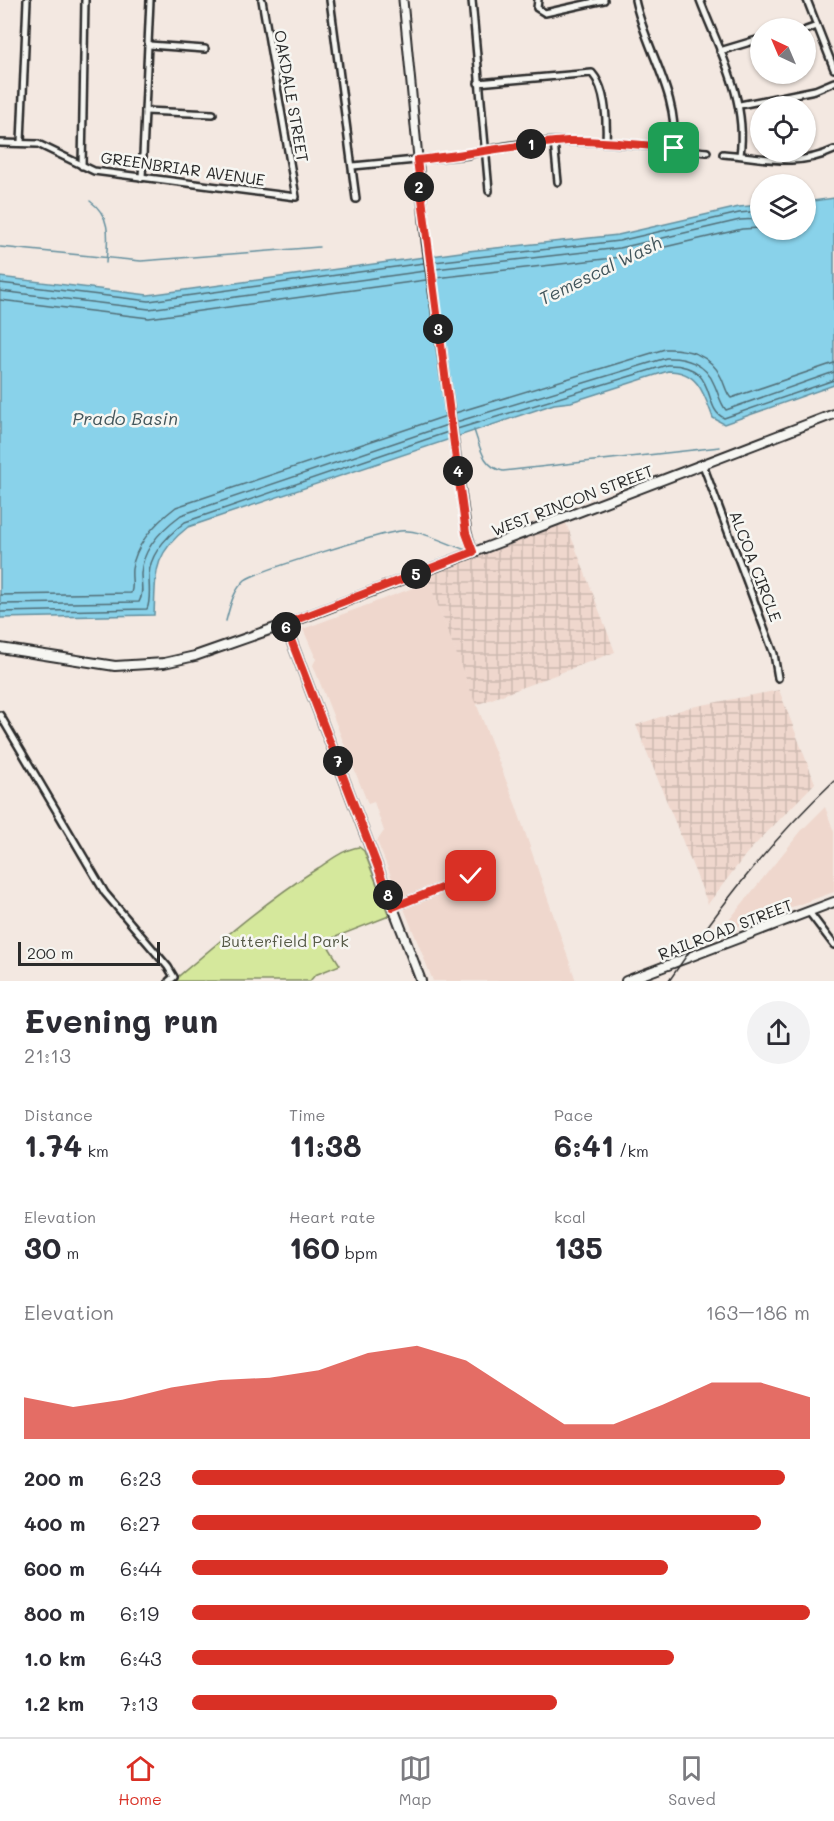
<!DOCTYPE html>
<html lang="en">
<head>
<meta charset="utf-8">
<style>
	:root { --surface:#fff; --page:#f2f2f3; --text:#2b2b33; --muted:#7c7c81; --line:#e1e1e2; --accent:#d93025 }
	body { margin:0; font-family:Mali,sans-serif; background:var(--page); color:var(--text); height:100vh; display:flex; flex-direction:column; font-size:22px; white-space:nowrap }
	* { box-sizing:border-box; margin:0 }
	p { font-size:20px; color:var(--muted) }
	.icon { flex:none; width:33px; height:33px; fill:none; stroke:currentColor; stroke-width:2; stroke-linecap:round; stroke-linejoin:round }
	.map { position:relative; height:981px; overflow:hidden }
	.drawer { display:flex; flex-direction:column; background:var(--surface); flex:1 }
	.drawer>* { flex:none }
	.needle { width:39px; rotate:316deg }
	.buttons { position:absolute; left:750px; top:18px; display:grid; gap:12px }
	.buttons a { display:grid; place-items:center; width:66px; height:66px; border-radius:50%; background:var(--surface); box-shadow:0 2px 4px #0004; font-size:30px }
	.scale { position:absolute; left:18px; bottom:15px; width:142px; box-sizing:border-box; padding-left:6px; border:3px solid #2b2b2b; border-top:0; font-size:16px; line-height:21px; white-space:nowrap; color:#2b2b2b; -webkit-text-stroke:4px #f6f6f2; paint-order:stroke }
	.pin { position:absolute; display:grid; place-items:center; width:51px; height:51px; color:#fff; margin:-26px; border-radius:12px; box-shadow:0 3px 9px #0006 }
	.km { position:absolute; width:30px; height:30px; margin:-15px; border-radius:50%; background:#222; color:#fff; font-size:16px; line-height:30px; text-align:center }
	.round { display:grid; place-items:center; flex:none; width:63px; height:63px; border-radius:32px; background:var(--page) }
	.overview { display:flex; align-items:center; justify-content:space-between; height:102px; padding:0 24px }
	h1 { font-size:33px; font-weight:700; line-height:45px }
	.figures { display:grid; grid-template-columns:repeat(3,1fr); gap:9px; height:102px; padding:6px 24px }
	.figures div { display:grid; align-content:center }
	.figures b { font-size:30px; font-weight:700 }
	.figures small { font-size:16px; font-weight:400 }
	.figures p { font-size:16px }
	.chart { height:168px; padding:12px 24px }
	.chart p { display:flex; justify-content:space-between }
	.chart svg { width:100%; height:108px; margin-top:6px; fill:var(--accent); opacity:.7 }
	ul { padding:0 24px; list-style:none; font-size:20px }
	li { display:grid; grid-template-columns:96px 72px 1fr; align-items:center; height:45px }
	li i { height:15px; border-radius:8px; background:var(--accent) }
	.tab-bar { display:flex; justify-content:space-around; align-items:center; height:84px; border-top:2px solid var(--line); background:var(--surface); font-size:16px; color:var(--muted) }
	.tab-bar a { display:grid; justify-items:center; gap:3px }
	.tab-bar .active { color:var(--accent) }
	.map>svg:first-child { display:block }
	.built { fill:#efd7cd }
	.industrial { fill:url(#industrial-grid) }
	.green { fill:#d5e89c; stroke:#808a64; stroke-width:1.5 }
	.water { fill:#89d2ea; stroke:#638f9e; stroke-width:1.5 }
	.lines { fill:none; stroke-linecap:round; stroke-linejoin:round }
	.shore { stroke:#516e77; stroke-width:1.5 }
	.stream { stroke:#638f9e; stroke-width:1.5 }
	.minor-casing { stroke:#2b2b2b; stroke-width:10 }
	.tertiary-casing { stroke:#2b2b2b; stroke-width:11 }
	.secondary-casing { stroke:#2b2b2b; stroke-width:12 }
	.minor { stroke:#f6f6f2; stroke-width:5 }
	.tertiary { stroke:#f6f6f2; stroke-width:7 }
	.secondary { stroke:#f6f6f2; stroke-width:8 }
	.rail { stroke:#2b2b2b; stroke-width:1.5 }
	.route-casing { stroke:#fff; stroke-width:12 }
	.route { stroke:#d93025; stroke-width:8 }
	.labels { text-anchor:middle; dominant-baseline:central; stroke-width:5; stroke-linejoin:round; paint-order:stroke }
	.street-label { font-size:16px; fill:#2b2b2b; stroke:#f6f6f2 }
	.park-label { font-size:16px; fill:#565a47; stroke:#f6f6f2 }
	.water-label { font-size:18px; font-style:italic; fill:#42555b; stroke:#f6f6f2 }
</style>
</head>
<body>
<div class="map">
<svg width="834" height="981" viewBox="0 0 834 981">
	<defs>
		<pattern id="industrial-grid" width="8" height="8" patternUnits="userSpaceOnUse" patternTransform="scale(1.5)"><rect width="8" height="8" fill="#efd7cd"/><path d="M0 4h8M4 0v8" fill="none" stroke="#cdb9b0"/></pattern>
	</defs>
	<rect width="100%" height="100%" fill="#f3e8e1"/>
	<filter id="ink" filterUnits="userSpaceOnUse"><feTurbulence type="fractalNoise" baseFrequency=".0167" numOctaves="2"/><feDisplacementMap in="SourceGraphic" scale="12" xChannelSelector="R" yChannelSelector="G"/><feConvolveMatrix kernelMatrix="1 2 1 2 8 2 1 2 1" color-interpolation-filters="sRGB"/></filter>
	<g filter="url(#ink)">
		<g class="built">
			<polygon points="429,582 516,806 576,981 433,981 377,841 384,831 374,802 368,804 352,764 313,665 316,659 303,629"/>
			<polygon points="825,807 834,832 834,892 728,930 725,925 802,830"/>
		</g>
		<g class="industrial">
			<polygon points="566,523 615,652 476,705 427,577"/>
			<polygon points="779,690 815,783 747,853 708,904 636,725 687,708"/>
		</g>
		<path class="green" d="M359,847L364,851L389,916L325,941L340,965L315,975L310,981H173C220,941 266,901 318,868C331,860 344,849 359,847Z"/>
		<path class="water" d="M834,198V385L724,424L713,418C704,393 698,371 668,371L571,402L554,404L188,527C152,555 156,573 154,615L0,618V277L148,295L468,251L618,235L739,207L760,205V230H806V202Z"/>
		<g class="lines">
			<g class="shore">
				<polyline points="434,262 619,241 739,213 760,211"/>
				<polyline points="435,269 620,248 740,220 760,219"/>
				<polyline points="436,278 622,257 742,229 760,228"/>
				<polyline points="0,283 149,301 424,263"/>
				<polyline points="0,291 149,309 425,271"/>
				<polyline points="0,300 149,318 426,280"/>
				<path d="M455,413L665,349C687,348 711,355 721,377C725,385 726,393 731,398L834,363"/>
				<path d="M456,422L666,358C686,357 706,364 714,384C718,392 720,403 726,410L834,372"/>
				<path d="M457,429L667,365C720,364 701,408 724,418L834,380"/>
				<path d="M0,595L131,593C134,586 131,578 132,569C136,543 155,523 176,507L446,416"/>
				<path d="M0,604L139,602C144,594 141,583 141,574C142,549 162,529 181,515L447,425"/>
				<path d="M0,612L147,609C151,600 149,587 149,576C149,553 168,535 185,522L448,432"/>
			</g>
			<g class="stream">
				<path d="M90,201C112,217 108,238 106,263"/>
				<polyline points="0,247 141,261 319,247"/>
				<path d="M474,430C480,447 483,467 503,471L720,447"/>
				<path d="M226,621C230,606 233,591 245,580C257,571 381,533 400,531C420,529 447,544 466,550"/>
			</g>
			<g class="minor-casing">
				<g id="minor">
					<polyline points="330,0 356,199"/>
					<polyline points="472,0 489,191"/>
					<polyline points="538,0 537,8 545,13 604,0"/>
					<path d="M635,0C646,51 679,93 674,148"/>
					<path d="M700,0C719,50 748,100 740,155"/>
					<polyline points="807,0 834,69"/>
					<polyline points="806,30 817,26"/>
					<polyline points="149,45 205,49"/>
					<polyline points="720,51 760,39"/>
					<path d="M478,83L592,73C606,89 607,122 606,142"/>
					<polyline points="740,105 815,90 834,82"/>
					<polyline points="145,111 213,114"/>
					<polyline points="21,142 27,0"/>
					<polyline points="554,142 558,182"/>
					<polyline points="0,143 38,144 94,171 296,197 262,0"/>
					<path d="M723,154C762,157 796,168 834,150"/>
					<polyline points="82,166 85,0"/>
					<path d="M353,166L468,155C544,131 629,144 707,152"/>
					<polyline points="142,178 150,0"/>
					<polyline points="703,465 774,654 778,678"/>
					<polyline points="0,715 105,893 168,967 174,977 169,981"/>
					<polyline points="393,907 471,876"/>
					<polyline points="809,912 834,945"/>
				</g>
			</g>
			<g class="tertiary-casing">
				<polyline id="tertiary" points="403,0 426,242 467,533 473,552"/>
			</g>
			<g class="secondary-casing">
				<g id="secondary">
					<polyline points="285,624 421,981"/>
					<polyline points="0,648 115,666 164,663 195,656 292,622 834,414"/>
					<polyline points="626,981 834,902"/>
				</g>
			</g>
			<use href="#minor" class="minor"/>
			<use href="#tertiary" class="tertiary"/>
			<use href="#secondary" class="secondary"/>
			<path class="rail" d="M669,981C718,909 770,841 834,781"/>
		</g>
	</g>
	<g class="lines" filter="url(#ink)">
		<g class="route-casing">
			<path id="route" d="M471,876L393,907L285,624L473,552L466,533L455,452L417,160C467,155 517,144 568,141C603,140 639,145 674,148"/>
		</g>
		<use href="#route" class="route"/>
	</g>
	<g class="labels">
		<g class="street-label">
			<text transform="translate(292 96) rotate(80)">OAKDALE STREET</text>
			<text transform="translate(183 168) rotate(8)">GREENBRIAR AVENUE</text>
			<text transform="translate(572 500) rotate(-21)">WEST RINCON STREET</text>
			<text transform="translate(756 566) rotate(69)">ALCOA CIRCLE</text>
			<text transform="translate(725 929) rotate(-21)">RAILROAD STREET</text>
		</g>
		<g class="park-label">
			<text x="285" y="940">Butterfield Park</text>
		</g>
		<g class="water-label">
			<text transform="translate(600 270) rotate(-26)">Temescal Wash</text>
			<text x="125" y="418">Prado Basin</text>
		</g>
	</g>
</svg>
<div class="buttons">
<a><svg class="needle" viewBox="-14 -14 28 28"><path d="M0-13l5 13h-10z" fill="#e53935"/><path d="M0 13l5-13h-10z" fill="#7c7c81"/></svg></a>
<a><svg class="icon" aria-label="locate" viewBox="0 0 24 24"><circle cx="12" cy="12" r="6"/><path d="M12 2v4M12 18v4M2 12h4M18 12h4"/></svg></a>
<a><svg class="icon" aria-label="layers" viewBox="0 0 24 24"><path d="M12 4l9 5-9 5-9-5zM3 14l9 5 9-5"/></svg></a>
</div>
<div class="scale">200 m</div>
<div class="pin" style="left:674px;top:148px;background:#1e9e55"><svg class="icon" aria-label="arrive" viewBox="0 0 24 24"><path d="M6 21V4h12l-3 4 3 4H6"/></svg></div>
<div class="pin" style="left:471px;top:876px;background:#d93025"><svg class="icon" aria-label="check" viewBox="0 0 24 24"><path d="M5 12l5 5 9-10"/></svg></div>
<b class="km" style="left:531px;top:144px">1</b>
<b class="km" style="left:419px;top:187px">2</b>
<b class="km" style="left:438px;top:329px">3</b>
<b class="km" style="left:458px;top:471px">4</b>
<b class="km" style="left:416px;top:574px">5</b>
<b class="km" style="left:286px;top:627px">6</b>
<b class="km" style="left:338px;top:761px">7</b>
<b class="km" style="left:388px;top:895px">8</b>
</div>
<section class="drawer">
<div class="overview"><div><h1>Evening run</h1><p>21:13</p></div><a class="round"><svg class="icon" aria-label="share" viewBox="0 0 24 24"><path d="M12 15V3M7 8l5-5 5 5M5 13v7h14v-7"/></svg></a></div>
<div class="figures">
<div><p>Distance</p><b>1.74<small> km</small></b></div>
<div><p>Time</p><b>11:38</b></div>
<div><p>Pace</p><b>6:41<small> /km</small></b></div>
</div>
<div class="figures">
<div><p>Elevation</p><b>30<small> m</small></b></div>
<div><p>Heart rate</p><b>160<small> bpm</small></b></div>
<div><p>kcal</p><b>135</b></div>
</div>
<div class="chart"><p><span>Elevation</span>163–186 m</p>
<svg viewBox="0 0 160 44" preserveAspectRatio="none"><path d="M0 44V27L10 31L20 28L30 23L40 20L50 19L60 16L70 9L80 6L90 12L100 25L110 38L120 38L130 30L140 21L150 21L160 27V44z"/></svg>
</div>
<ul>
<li><b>200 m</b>6:23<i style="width:96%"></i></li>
<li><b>400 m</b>6:27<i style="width:92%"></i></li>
<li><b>600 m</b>6:44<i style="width:77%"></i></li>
<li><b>800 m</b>6:19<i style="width:100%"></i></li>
<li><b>1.0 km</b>6:43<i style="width:78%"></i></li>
<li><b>1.2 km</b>7:13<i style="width:59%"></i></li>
</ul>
</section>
<nav class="tab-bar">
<a class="active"><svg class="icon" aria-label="home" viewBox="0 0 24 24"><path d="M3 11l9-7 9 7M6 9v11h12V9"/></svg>Home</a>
<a><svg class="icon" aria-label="map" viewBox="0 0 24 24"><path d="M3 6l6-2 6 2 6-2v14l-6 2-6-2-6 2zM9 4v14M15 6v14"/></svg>Map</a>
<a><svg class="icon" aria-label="saved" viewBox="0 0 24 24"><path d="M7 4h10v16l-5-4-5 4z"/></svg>Saved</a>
</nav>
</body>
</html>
